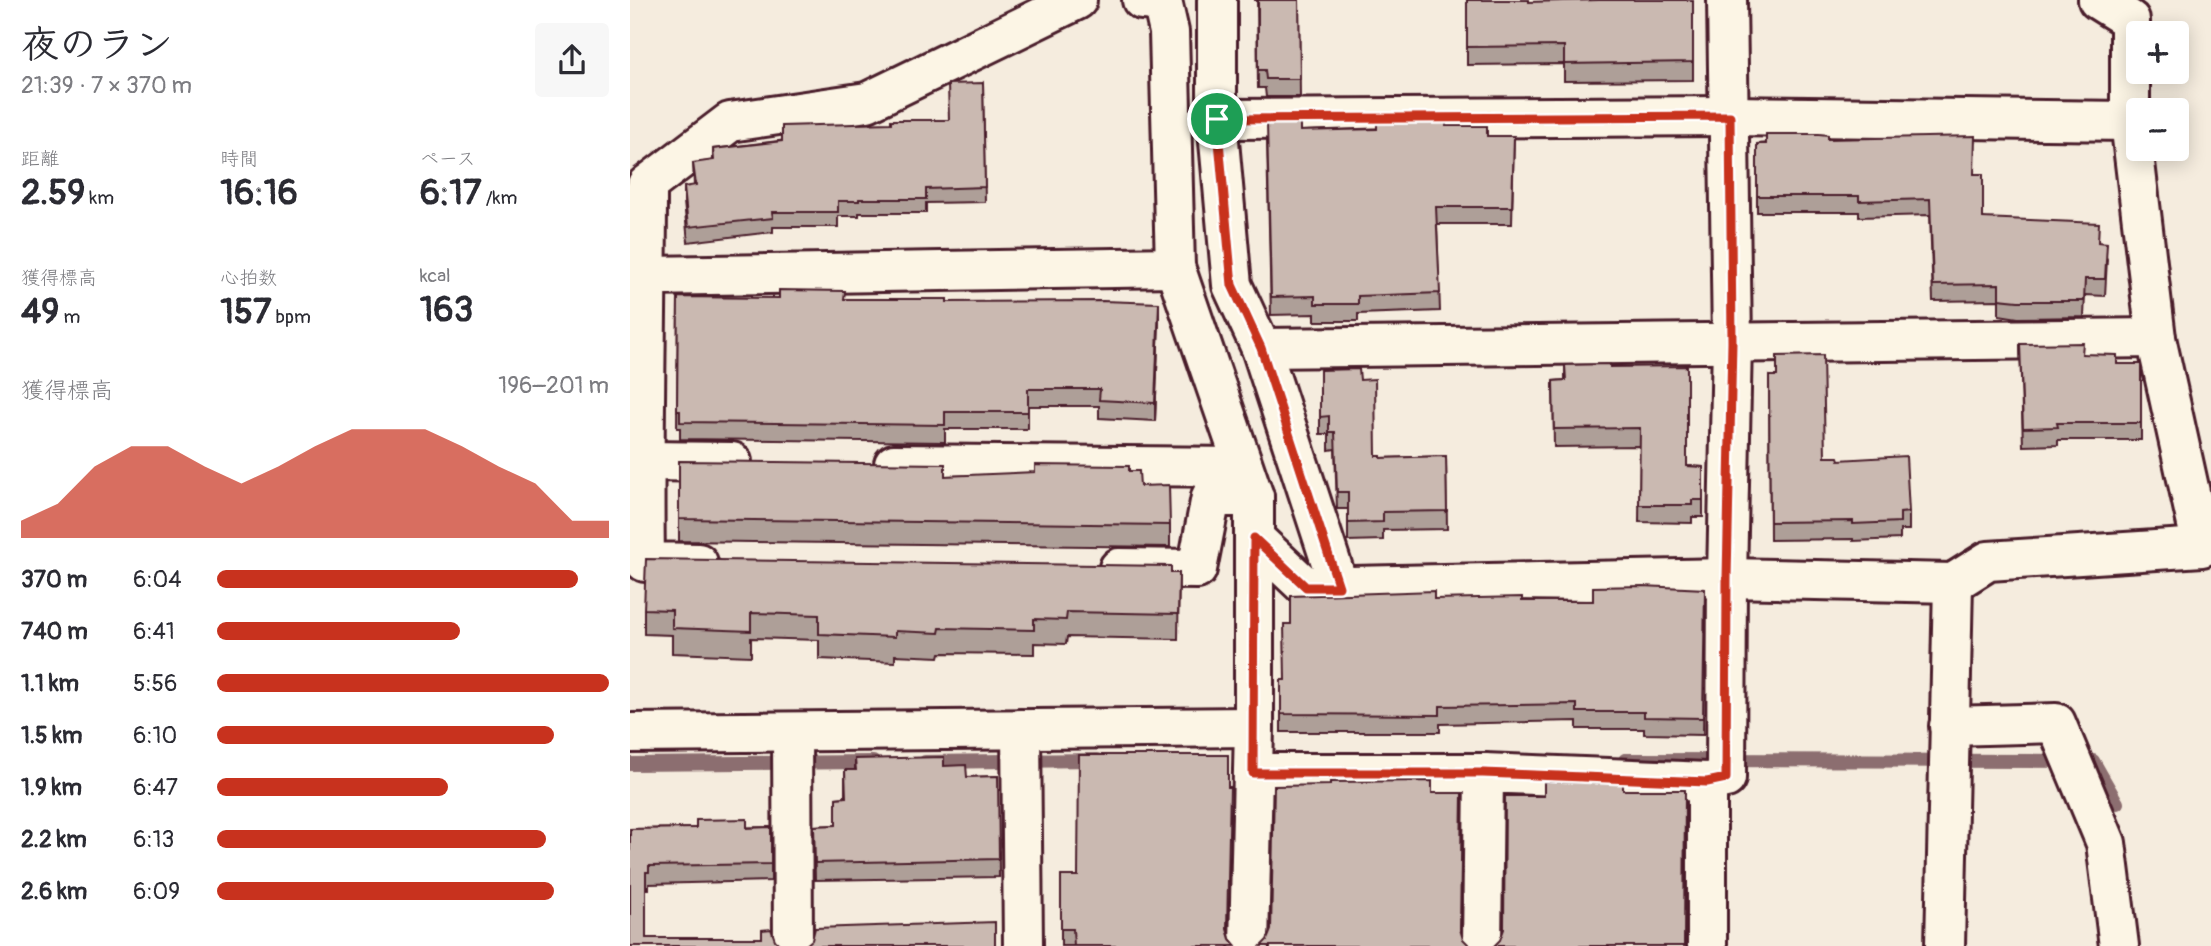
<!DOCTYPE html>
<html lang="ja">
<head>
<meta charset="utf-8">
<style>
	:root { --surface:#fff; --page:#f7f7f7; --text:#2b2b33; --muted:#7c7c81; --accent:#c8321e }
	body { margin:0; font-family:Pangolin,"Klee One",sans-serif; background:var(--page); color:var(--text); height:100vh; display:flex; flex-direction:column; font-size:26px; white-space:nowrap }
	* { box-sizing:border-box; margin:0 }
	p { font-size:23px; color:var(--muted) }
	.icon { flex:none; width:38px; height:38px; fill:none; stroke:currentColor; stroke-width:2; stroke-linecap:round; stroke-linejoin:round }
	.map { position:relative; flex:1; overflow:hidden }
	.sheet { display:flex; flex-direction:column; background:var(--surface); width:630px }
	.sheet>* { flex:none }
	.buttons { position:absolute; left:1496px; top:21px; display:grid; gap:14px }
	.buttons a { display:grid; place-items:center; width:63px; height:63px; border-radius:7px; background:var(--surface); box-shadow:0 4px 18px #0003; font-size:35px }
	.pin { position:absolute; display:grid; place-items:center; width:60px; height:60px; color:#fff; margin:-30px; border:4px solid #fff; border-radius:50%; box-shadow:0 2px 7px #0007 }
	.round { display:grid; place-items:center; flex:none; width:74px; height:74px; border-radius:7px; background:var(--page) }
	.head { display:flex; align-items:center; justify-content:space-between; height:119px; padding:0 21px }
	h1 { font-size:38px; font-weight:700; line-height:52px }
	.stats { display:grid; grid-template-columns:repeat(3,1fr); gap:10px; height:119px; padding:7px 21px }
	.stats div { display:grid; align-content:center }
	.stats b { font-size:35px; font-weight:700 }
	.stats small { font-size:19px; font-weight:400 }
	.stats p { font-size:19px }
	.chart { height:196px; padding:14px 21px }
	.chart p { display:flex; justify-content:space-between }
	.chart svg { width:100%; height:126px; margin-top:7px; fill:var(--accent); opacity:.7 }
	ul { padding:0 21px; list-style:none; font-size:23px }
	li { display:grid; grid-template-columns:112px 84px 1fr; align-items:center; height:52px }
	li i { height:18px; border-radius:9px; background:var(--accent) }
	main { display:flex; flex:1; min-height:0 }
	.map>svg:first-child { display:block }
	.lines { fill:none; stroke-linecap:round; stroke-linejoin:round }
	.stream { stroke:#8c6e70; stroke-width:14 }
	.minor-casing { stroke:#4a1f2b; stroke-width:44 }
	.minor { stroke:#fcf5e5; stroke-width:38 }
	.wall { fill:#ae9f98; stroke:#4a1f2b; stroke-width:2 }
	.shaded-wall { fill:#8d827c; stroke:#4a1f2b; stroke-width:2 }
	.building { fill:#cab9b1; stroke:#4a1f2b; stroke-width:2 }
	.route-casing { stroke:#fff; stroke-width:14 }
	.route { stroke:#c8321e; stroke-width:9 }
</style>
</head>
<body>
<main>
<section class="sheet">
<div class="head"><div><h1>夜のラン</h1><p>21:39 · 7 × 370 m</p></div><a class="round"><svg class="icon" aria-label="share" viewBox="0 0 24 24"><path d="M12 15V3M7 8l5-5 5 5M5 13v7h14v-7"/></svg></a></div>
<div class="stats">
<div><p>距離</p><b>2.59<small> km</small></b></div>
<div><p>時間</p><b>16:16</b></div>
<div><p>ペース</p><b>6:17<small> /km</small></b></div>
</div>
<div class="stats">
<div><p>獲得標高</p><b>49<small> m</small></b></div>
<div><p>心拍数</p><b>157<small> bpm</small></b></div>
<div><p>kcal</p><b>163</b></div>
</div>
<div class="chart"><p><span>獲得標高</span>196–201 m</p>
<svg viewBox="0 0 160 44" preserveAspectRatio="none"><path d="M0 44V38L10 32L20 19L30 12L40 12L50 19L60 25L70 19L80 12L90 6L100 6L110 6L120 12L130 19L140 25L150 38L160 38V44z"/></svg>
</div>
<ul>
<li><b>370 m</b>6:04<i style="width:92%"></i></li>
<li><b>740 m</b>6:41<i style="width:62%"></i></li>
<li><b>1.1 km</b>5:56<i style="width:100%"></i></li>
<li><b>1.5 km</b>6:10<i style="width:86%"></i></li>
<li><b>1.9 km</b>6:47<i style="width:59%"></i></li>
<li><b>2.2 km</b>6:13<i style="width:84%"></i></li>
<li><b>2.6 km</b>6:09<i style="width:86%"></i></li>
</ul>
</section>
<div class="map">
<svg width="1581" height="946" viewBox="0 0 1581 946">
	<rect width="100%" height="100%" fill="#f5ecde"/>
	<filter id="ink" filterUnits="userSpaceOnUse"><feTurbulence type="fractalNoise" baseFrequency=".0143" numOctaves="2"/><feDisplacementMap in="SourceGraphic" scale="14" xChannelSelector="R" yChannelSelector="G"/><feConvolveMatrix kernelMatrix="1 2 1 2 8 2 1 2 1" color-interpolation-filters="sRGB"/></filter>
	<g filter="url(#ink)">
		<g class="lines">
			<g class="stream">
				<polyline points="995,760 1463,761 1487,803"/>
				<polyline points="295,762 467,760"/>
				<polyline points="0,764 243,762"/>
			</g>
			<g class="minor-casing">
				<g id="minor">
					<polyline points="512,0 532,1 539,32 545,267 624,497 624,727 619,946"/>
					<polyline points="587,0 587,119 602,285 631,348 709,587"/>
					<polyline points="587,119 1100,116 1500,121"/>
					<polyline points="18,276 545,267"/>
					<polyline points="631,348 1526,338"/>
					<polyline points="13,461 102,462"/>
					<polyline points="264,464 613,467"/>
					<polyline points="624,538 676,587 1097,578 1323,583 1358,561 1572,547 1526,338 1500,121 1500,20 1468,0"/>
					<path d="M68,563L15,562C13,436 17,311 17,185L100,122L237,102L447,0"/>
					<polyline points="489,568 567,569 581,497 624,497"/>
					<polyline points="1319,726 1426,723 1476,843 1489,946"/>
					<polyline points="391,729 393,946"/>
					<polyline points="162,732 163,946"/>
					<polyline points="0,733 624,727"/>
					<polyline points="623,773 854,773"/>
					<polyline points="1077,782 1077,946"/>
					<polyline points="852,946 854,773 1077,782 1096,778 1097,578 1102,342 1097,0"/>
					<polyline points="1315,946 1323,583"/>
				</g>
			</g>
			<use href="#minor" class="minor"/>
		</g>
		<g class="wall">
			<polygon points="624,0 669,0 670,97 636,97 635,88 628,88 627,0"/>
			<polygon points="837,0 899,2 1063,0 1063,80 934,81 934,64 837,65"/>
			<polygon points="353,83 355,202 296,203 296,213 229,213 229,216 208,216 208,227 143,227 143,232 58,242 54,202 54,187 64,186 63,163 83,161 83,149 319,120"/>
			<polygon points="816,126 857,136 884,136 882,224 807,224 810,311 728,314 728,321 685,321 685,314 641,315 637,141 670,131"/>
			<polygon points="1198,139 1344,174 1353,218 1469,242 1477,259 1475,296 1455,295 1454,317 1388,318 1369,315 1369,300 1303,301 1300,215 1229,217 1229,212 1127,212 1127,144"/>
			<polygon points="48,297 215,299 317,302 529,320 525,421 469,418 469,406 398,406 398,429 315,429 315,442 50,439 50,428 47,428"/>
			<polygon points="1390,344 1453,354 1487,364 1511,364 1511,440 1428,440 1428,445 1393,446"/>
			<polygon points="935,365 980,367 1057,466 1073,467 1073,517 1062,517 1062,523 1009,522 1010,446 924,447 923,381 935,380"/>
			<polygon points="690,370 730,380 746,456 751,458 816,456 817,529 753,530 753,540 718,541 718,509 707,509 705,449 699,450 699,434 690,434"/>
			<polygon points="1139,376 1195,457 1209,460 1279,512 1279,530 1270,530 1270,539 1223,541 1223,539 1140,540"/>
			<polygon points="49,461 315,476 499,471 540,525 540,547 49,541"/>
			<polygon points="541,573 549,573 548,639 437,637 436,644 404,643 404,654 310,653 309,657 265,655 265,662 189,659 189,640 121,638 121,656 42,653 42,635 14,634 14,609"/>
			<polygon points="1075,589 1073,735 1014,734 1014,729 947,729 947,721 810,724 810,732 651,732 651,680 654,680 804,599 963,601"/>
			<polygon points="225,759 314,766 337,777 368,776 369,877 185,880 184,826 206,825 206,798 215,797 215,770 225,770"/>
			<polygon points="141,827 141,881 19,884 19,889 16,889 16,938 145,940 0,946 0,829"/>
			<polygon points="431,876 598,930 600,939 606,946 431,946"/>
		</g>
		<polygon class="shaded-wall" points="529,303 529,320 525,421 525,403"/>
		<g class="building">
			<polygon points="628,0 669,0 670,79 636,79 635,70 628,70"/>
			<polygon points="837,0 899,0 899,2 969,0 1063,0 1063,62 934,64 934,46 837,47"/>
			<polygon points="353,83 355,187 296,189 296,199 229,199 229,201 208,201 208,212 142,212 143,218 58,227 54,187 66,185 63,163 84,160 83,149 152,141 152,126 261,123 261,120 319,120 318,84"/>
			<polygon points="816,122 816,126 857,126 857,136 884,136 882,207 806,207 810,293 728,296 728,304 685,304 685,296 641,297 637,123 670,123 670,131 747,129 747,123"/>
			<polygon points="1136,134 1189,134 1198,135 1198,139 1345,136 1344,174 1353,174 1353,218 1469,223 1468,242 1477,243 1475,279 1455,279 1454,301 1388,301 1369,299 1369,284 1303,285 1300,199 1229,201 1229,196 1127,196 1127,144 1136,144"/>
			<polygon points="149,290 215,291 214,299 317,299 317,302 473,301 529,303 525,403 469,400 470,389 398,389 398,412 315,412 315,425 50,422 50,411 47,411 48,297 149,298"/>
			<polygon points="1453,343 1452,354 1487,355 1487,364 1511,364 1511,423 1427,423 1428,427 1393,428 1390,344"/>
			<polygon points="1193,355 1195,457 1208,457 1209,460 1276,456 1279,512 1270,513 1270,522 1223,524 1223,521 1140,522 1139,376 1147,376 1147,356"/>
			<polygon points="980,364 980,367 1057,366 1057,466 1073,467 1073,500 1062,500 1062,505 1009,505 1010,428 924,429 923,381 936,380 935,365"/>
			<polygon points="729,369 730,380 745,379 746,456 751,456 751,458 816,456 817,511 753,512 753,522 718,523 718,492 707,492 705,432 699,432 699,416 690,417 690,370"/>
			<polygon points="49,461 315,464 315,476 405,472 405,465 499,466 499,471 509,471 510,486 539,485 540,525 49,519"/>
			<polygon points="16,559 541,566 541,573 549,573 548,614 437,612 436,620 404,619 404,630 310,628 309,633 265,631 265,637 189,634 189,615 121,613 121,631 42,628 42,610 14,609"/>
			<polygon points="1013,586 1075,589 1073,718 1014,717 1014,712 947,712 947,704 810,706 810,715 651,714 651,680 655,680 654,624 661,624 661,596 804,591 804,599 892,597 892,601 963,601 963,587"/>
			<polygon points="449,755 598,755 598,787 600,787 597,929 600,939 606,946 444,946 443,929 431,929 431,876 448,876"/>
			<polygon points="314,757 314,766 336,765 337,777 368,776 369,859 185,863 184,826 206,825 206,798 216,797 215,770 226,770 225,759"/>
			<polygon points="802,781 802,793 832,793 830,929 833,939 840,946 631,946 637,940 641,930 644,786 700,785 700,782"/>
			<polygon points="914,781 993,783 993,790 1055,790 1054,946 864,946 870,940 874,929 875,796 914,796"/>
			<polygon points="117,819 117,828 141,827 141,864 19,866 19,872 16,872 16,938 132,938 132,930 141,929 145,940 151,946 0,946 0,829 66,828 66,820"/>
			<polygon points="365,922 365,946 175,946 182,940 185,928"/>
		</g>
	</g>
	<g class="lines" filter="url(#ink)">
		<g class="route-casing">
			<polygon id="route" points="1100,116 1102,342 1097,578 1096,778 1077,782 853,773 623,773 624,538 676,587 709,587 631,348 602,285 587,119"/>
		</g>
		<use href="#route" class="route"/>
	</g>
</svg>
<div class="buttons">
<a>+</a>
<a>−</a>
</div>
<div class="pin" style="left:587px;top:119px;background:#1e9e55"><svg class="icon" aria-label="arrive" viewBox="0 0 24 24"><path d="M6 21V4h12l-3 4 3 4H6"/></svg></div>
</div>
</main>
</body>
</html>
